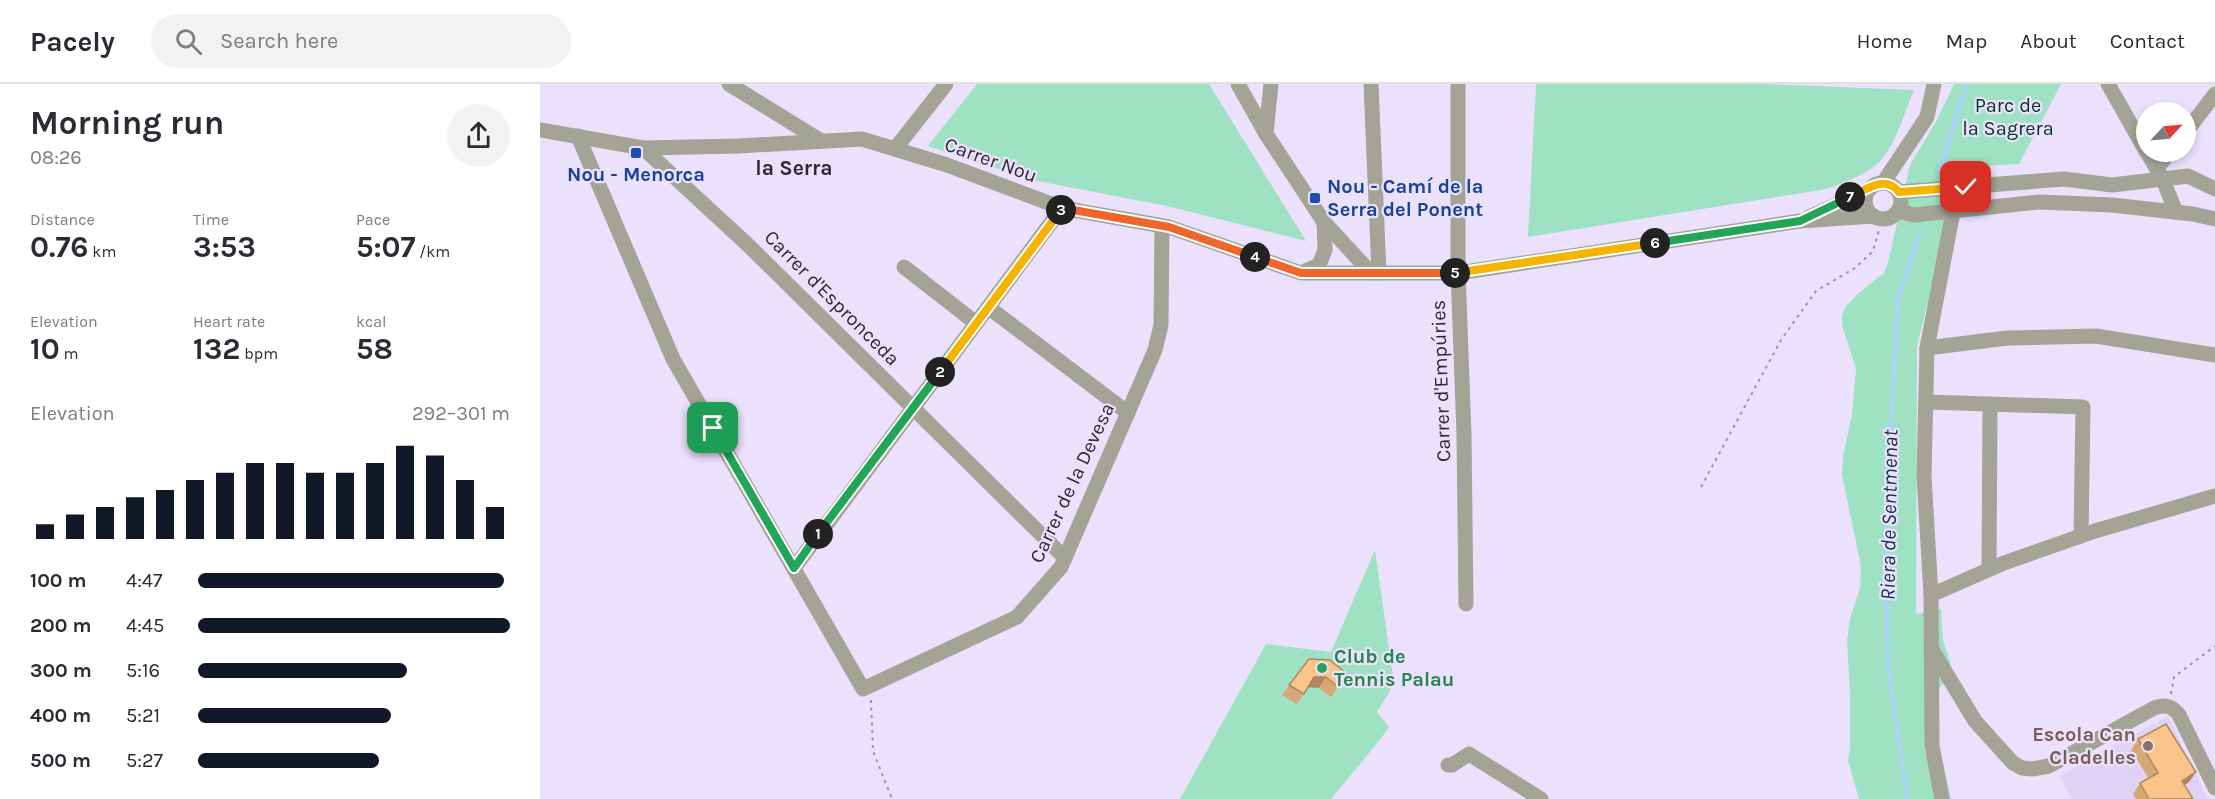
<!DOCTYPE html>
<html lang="en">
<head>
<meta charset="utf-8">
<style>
	:root { --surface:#fff; --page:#f2f2f3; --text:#2b2b33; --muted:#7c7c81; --line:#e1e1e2; --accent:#111827 }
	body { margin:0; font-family:Karla,sans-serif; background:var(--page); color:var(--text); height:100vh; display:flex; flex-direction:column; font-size:22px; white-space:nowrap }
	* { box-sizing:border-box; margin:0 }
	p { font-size:20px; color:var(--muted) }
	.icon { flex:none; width:33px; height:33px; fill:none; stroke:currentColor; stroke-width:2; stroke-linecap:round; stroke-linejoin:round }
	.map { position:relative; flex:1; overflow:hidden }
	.drawer { display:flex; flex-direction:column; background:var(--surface); width:540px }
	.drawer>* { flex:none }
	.needle { width:39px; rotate:64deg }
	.tools { position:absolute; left:1596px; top:18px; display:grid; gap:12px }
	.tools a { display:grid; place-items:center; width:60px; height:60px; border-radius:50%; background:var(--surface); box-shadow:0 3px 9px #0003; font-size:30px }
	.pin { position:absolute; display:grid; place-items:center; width:51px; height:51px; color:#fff; margin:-26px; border-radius:12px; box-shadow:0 3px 9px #0006 }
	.km { position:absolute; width:30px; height:30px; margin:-15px; border-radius:50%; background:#222; color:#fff; font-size:16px; line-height:30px; text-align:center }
	.round { display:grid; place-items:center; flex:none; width:63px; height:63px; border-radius:32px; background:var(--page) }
	.headline { display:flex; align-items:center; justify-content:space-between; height:102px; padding:0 30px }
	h1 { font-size:33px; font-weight:700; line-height:45px }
	.figures { display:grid; grid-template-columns:repeat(3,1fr); gap:9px; height:102px; padding:6px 30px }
	.figures div { display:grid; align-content:center }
	.figures b { font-size:30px; font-weight:700 }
	.figures small { font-size:16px; font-weight:400 }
	.figures p { font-size:16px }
	.chart { height:168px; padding:12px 30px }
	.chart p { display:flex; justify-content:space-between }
	.chart svg { width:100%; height:108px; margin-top:6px; stroke:var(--accent); stroke-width:6 }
	ul { padding:0 30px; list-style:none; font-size:20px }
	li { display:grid; grid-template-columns:96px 72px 1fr; align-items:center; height:45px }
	li i { height:15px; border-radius:8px; background:var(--accent) }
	header { display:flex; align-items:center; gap:36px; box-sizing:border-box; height:84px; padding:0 30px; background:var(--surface); border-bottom:2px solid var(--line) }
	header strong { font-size:28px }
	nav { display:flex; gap:33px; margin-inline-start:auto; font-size:21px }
	.search { width:420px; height:54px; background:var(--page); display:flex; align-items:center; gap:15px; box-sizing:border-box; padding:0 21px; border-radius:33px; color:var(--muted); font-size:22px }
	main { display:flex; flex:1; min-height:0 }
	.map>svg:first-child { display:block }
	.built { fill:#dfd3f5 }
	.green { fill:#9ee1c3 }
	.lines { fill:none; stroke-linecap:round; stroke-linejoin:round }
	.stream { stroke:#abd4fd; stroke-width:4 }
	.path { stroke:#9a93a7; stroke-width:2; stroke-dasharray:3 4.5; stroke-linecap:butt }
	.minor { stroke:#a3a396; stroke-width:15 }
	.wall { fill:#d6a876 }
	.shaded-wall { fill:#ae8860 }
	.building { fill:#f9c389; stroke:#ae8860; stroke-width:1.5 }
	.split-1-casing { stroke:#fff; stroke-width:12 }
	.split-2-casing { stroke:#fff; stroke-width:12 }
	.split-3-casing { stroke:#fff; stroke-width:12 }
	.split-4-casing { stroke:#fff; stroke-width:12 }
	.split-5-casing { stroke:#fff; stroke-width:12 }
	.split-6-casing { stroke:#fff; stroke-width:12 }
	.split-7-casing { stroke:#fff; stroke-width:12 }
	.split-8-casing { stroke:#fff; stroke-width:12 }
	.split-1 { stroke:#22a559; stroke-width:8 }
	.split-2 { stroke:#22a559; stroke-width:8 }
	.split-3 { stroke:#f5b400; stroke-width:8 }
	.split-4 { stroke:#f0652b; stroke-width:8 }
	.split-5 { stroke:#f0652b; stroke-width:8 }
	.split-6 { stroke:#f5b400; stroke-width:8 }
	.split-7 { stroke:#22a559; stroke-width:8 }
	.split-8 { stroke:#f5b400; stroke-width:8 }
	.transit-dot { fill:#1a4fb4; stroke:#ebe1fd; stroke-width:2 }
	.leisure-dot { fill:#2e9e5b; stroke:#ebe1fd; stroke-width:2 }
	.education-dot { fill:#8d6e63; stroke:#ebe1fd; stroke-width:2 }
	.labels { text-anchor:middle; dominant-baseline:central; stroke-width:4.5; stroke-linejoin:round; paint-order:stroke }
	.park-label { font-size:20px; fill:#023524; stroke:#ebe1fd }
	.street-label { font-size:20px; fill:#2d2934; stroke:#ebe1fd }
	.transit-label { font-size:20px; font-weight:bold; fill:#164399; stroke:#ebe1fd }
	.leisure-label { font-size:20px; font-weight:bold; fill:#27864d; stroke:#ebe1fd; text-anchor:start }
	.education-label { font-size:20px; font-weight:bold; fill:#785e54; stroke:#ebe1fd; text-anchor:end }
	.neighbourhood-label { font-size:21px; font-weight:bold; fill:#2d2934; stroke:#ebe1fd }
	.water-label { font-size:21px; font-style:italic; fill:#15334e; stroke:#ebe1fd }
</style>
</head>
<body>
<header>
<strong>Pacely</strong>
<div class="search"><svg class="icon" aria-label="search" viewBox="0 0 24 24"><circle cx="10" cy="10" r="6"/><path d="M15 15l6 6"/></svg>Search here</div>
<nav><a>Home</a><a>Map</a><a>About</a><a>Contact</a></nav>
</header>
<main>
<section class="drawer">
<div class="headline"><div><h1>Morning run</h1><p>08:26</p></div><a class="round"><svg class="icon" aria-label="share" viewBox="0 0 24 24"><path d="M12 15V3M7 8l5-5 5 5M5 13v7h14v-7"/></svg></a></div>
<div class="figures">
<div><p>Distance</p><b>0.76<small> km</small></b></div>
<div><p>Time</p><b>3:53</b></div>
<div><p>Pace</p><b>5:07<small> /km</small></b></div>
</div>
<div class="figures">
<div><p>Elevation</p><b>10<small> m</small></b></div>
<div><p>Heart rate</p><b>132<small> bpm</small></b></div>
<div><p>kcal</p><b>58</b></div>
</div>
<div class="chart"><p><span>Elevation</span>292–301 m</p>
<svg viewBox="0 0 160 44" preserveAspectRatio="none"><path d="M5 44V38M15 44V34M25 44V31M35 44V27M45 44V24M55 44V20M65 44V17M75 44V13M85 44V13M95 44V17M105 44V17M115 44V13M125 44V6M135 44V10M145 44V20M155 44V31"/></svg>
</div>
<ul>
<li><b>100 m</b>4:47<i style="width:98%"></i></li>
<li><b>200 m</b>4:45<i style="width:100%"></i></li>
<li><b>300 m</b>5:16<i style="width:67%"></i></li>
<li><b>400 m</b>5:21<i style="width:62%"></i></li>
<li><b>500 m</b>5:27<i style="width:58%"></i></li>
</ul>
</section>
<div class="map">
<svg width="1675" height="715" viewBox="0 0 1675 715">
	<rect width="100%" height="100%" fill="#ebe1fd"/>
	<polygon class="built" points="1628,632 1668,715 1532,715 1520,692"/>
	<g class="green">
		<polygon points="437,0 669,0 766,157 627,122 492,96 388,62"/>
		<path d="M996,0H1223L1374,6C1364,29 1357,58 1341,76C1329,90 1305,98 1287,105L988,153Z"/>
		<polygon points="1414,0 1521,0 1479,80 1421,83 1377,262 1376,530 1401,525 1403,556 1410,577 1411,589 1402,601 1398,604 1398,657 1411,715 1319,715 1308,676 1310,665 1310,609 1307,557 1310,535 1320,504 1321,482 1302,391 1303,373 1312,330 1316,285 1302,241 1302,231 1306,222 1321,207 1344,189 1348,179 1370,81 1397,36"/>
		<polygon points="835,466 854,600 837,628 849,643 842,653 791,715 640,715 726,560 791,568"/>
	</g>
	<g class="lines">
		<g class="stream">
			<polyline points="1399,88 1427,0"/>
			<polyline points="1367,715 1348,581 1345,455 1358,215 1380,150"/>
		</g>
		<g class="path">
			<polyline points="1161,403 1241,256 1276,207 1315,184 1333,167 1339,146"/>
			<polyline points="1631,610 1634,593 1675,562"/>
			<polyline points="331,616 333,667 352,715"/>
		</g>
		<g class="minor">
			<polyline points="189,0 281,57"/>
			<polyline points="698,0 726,50 784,138 831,189"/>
			<polyline points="831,0 839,189"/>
			<polyline points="918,0 918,187 924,351 926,520"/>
			<polyline points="1568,0 1606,67"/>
			<polyline points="0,46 103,64 199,62 322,55 407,81 522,124 629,143 761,189 918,189 1260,137 1334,132"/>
			<polyline points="1646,48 1675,10"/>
			<polyline points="726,50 731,0"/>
			<polyline points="38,52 133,275 323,605 477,533 521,483 615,266 621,241 622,142"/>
			<polyline points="103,64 208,161 525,474"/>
			<polyline points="355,65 406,0"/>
			<polyline points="1607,68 1623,96 1636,128"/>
			<polyline points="1617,84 1630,68"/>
			<polyline points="1343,99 1387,33 1394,0"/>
			<circle cx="1343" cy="117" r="18"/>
			<polyline points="1359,108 1524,95 1572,101 1648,92 1675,105"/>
			<polyline points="1358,127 1374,131 1499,118 1572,121 1653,130 1675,135"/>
			<polyline points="1269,133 1330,105"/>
			<polyline points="364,183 436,239"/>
			<polyline points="763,188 779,181 785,166 784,138"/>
			<polyline points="448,223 588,329"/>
			<polyline points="1387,264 1467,254 1556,252 1675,271"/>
			<polyline points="1387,318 1543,323 1541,452"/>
			<polyline points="254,484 522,124"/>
			<polyline points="1449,485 1450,320"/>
			<polyline points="1391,511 1464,479 1555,447 1675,412"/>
			<path d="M1392,566L1435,637L1473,679L1482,684L1492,685L1509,682L1614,624C1626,620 1632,622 1639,631L1675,704"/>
			<polyline points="908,681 912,681 929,670 1001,715"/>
			<polyline points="1402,715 1392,661 1391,511 1384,392 1387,264 1413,128 1426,103"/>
		</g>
	</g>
	<g class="wall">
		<polygon points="769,575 807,590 791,613 779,604 768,603 757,620 742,611"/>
		<polygon points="1598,655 1656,688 1649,698 1644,701 1653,715 1596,715 1593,710 1600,699 1609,695 1591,666"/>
	</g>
	<g class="shaded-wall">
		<polygon points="774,593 786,593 779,604 767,603"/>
		<polygon points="1656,688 1649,698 1635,707 1642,697"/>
	</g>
	<g class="building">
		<polygon points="769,575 790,576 807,590 798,603 786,593 774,593 764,610 749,601"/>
		<polygon points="1626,640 1656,688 1642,697 1653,715 1609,715 1600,699 1618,689 1598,655"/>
	</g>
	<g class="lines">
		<g class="split-1-casing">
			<polyline id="split-1" points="173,344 254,484 278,450"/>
		</g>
		<g class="split-2-casing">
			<polyline id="split-2" points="278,450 400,288"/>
		</g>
		<g class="split-3-casing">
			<polyline id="split-3" points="400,288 521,126"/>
		</g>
		<g class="split-4-casing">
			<polyline id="split-4" points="521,126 522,124 629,143 715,173"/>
		</g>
		<g class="split-5-casing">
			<polyline id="split-5" points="715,173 761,189 915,189"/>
		</g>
		<g class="split-6-casing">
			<polyline id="split-6" points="915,189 1115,159"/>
		</g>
		<g class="split-7-casing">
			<polyline id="split-7" points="1115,159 1260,137 1310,113"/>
		</g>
		<g class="split-8-casing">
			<path id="split-8" d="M1310,113C1326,106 1345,90 1359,108L1426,103"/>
		</g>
		<use href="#split-1" class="split-1"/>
		<use href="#split-2" class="split-2"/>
		<use href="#split-3" class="split-3"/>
		<use href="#split-4" class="split-4"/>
		<use href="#split-5" class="split-5"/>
		<use href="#split-6" class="split-6"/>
		<use href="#split-7" class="split-7"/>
		<use href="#split-8" class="split-8"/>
	</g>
	<g class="transit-dot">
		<rect x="90" y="63" width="12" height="12" rx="3"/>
		<rect x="769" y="108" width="12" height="12" rx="3"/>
	</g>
	<circle class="leisure-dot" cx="782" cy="584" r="6"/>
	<circle class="education-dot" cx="1608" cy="662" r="6"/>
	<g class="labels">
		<g class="park-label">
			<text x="1468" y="21">Parc de<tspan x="1468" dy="23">la Sagrera</tspan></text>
		</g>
		<g class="street-label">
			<text transform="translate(451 76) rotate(20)">Carrer Nou</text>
			<text transform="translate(292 214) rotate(45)">Carrer d'Espronceda</text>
			<text transform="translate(901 297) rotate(-92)">Carrer d'Empúries</text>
			<text transform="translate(532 399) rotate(-65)">Carrer de la Devesa</text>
		</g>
		<g class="transit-label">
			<text x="96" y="90">Nou - Menorca</text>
			<text x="787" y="102" text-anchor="start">Nou - Camí de la<tspan x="787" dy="23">Serra del Ponent</tspan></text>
		</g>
		<g class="leisure-label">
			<text x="794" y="572">Club de<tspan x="794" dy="23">Tennis Palau</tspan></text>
		</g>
		<g class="education-label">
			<text x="1596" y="650">Escola Can<tspan x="1596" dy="23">Cladelles</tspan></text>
		</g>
		<g class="neighbourhood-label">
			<text x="254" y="84">la Serra</text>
		</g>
		<g class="water-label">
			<text transform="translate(1349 431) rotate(-89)">Riera de Sentmenat</text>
		</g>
	</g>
</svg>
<div class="tools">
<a><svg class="needle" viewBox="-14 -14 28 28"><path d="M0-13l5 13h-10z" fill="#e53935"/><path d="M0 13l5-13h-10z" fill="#7c7c81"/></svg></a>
</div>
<div class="pin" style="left:173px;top:344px;background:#1e9e55"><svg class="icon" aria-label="arrive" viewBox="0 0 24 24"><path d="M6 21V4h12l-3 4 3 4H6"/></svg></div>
<div class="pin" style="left:1426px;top:103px;background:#d93025"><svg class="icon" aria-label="check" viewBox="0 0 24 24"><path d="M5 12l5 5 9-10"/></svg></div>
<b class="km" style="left:278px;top:450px">1</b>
<b class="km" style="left:400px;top:288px">2</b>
<b class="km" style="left:521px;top:126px">3</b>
<b class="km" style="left:715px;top:173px">4</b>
<b class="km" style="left:915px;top:189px">5</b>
<b class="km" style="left:1115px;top:159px">6</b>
<b class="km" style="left:1310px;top:113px">7</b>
</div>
</main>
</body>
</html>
